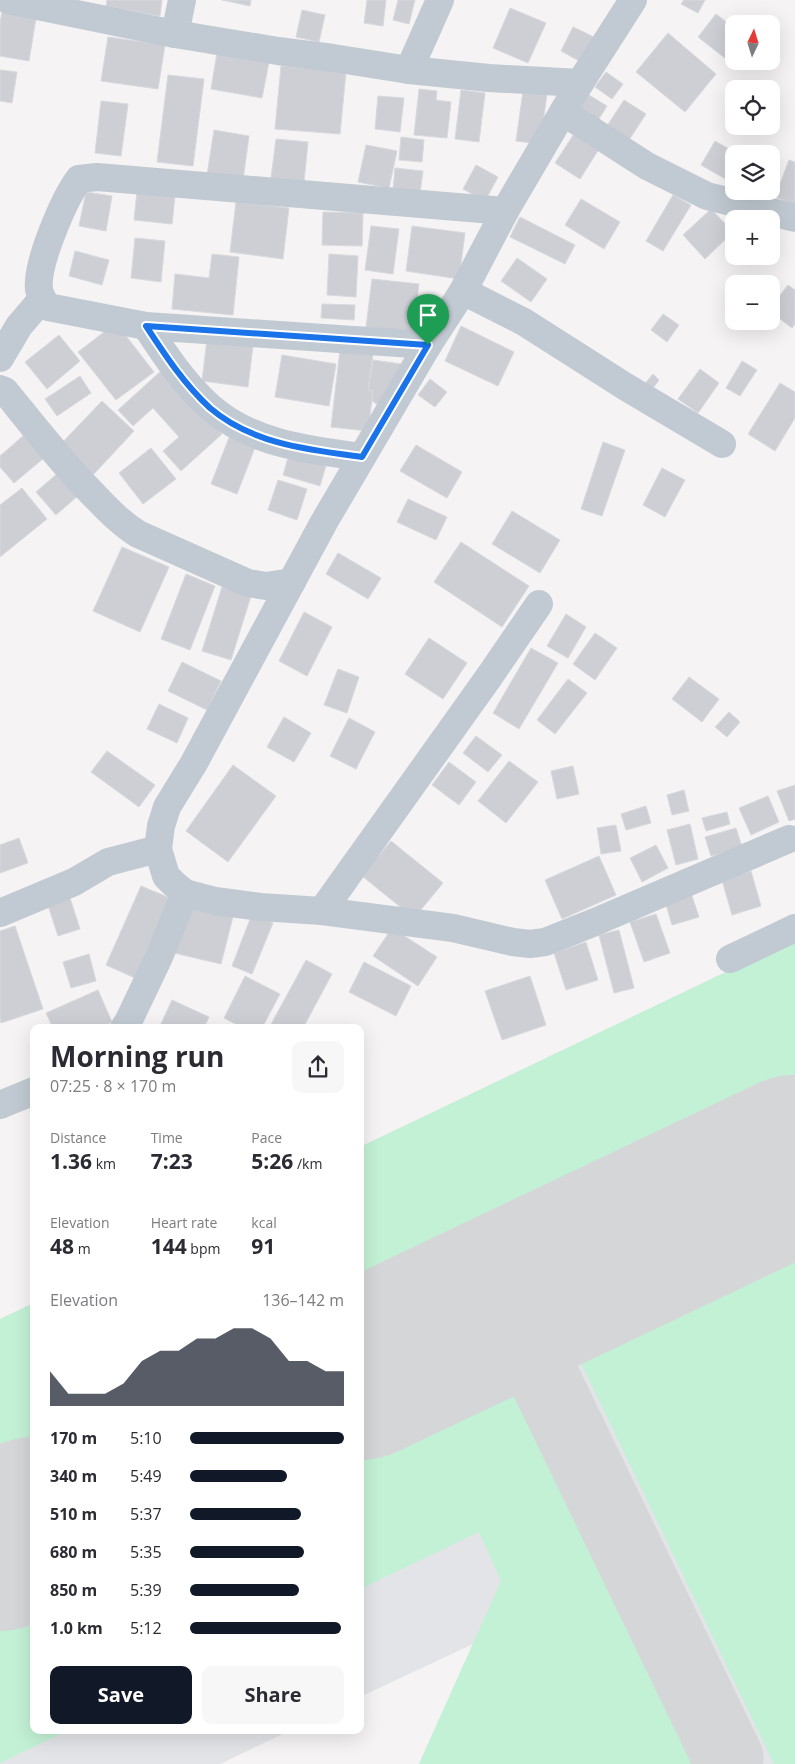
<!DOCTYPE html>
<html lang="en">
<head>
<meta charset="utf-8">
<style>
	:root { --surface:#fff; --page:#f7f7f7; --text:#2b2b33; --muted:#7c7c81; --accent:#111827 }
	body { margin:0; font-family:"Open Sans",sans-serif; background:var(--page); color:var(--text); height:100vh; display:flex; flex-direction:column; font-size:19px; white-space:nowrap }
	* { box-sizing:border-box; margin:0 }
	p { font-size:16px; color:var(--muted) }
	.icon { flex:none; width:28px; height:28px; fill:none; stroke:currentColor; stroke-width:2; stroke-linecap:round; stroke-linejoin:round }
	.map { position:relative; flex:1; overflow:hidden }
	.side { position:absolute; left:30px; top:1024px; width:334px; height:710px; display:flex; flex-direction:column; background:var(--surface); border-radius:10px; box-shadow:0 5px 20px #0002 }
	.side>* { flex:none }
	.needle { width:32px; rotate:4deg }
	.buttons { position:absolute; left:725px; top:15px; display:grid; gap:10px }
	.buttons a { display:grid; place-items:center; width:55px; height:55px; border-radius:10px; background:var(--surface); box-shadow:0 5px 20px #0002; font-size:25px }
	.pin { position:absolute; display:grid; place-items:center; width:42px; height:42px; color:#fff; margin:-51px -21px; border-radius:50% 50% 50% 0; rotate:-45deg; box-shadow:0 0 5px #0007 }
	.pin .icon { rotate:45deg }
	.round { display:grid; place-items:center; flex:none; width:52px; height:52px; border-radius:10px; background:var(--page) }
	.head { display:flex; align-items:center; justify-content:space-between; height:85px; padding:0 20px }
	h1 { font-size:28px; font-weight:700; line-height:38px }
	.figures { display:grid; grid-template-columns:repeat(3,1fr); gap:8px; height:85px; padding:5px 20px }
	.figures div { display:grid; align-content:center }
	.figures b { font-size:21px; font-weight:700 }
	.figures small { font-size:14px; font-weight:400 }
	.figures p { font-size:14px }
	.chart { height:140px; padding:10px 20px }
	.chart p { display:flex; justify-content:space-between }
	.chart svg { width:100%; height:90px; margin-top:5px; fill:var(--accent); opacity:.7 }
	.button { display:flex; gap:10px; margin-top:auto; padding:10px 20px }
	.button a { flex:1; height:58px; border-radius:10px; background:var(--accent); color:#fff; font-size:20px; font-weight:700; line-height:58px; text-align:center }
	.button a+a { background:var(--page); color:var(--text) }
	ul { padding:0 20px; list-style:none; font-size:16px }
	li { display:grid; grid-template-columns:80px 60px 1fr; align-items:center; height:38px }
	li i { height:12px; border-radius:6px; background:var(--accent) }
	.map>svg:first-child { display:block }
	.airport { fill:#e2e4e7 }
	.green { fill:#c3f1d5 }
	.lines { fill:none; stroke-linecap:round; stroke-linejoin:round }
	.taxiway { stroke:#d5d6d8; stroke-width:71 }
	.runway { stroke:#d5d6d8; stroke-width:178 }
	.building { fill:#cdcfd5; stroke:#d7d9de }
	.street { stroke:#c1cad2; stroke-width:28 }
	.route-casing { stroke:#fff; stroke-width:10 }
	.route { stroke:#1a73e8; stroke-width:6 }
</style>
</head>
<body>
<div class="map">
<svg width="795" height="1764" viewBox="0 0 795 1764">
	<rect width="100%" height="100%" fill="#f5f3f3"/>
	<g class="airport">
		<polygon points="795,939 795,1764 419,1764 473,1644 360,1697 360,1147"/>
		<polygon points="34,1303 34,1730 291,1730 220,1764 0,1764 0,1319"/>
	</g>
	<g class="green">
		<polygon points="795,939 795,1101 360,1305 360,1147"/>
		<polygon points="795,1227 795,1764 774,1764 567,1334"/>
		<polygon points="34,1303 34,1459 0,1474 0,1319"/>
		<polygon points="503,1363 698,1764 419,1764 501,1581 479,1532 360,1589 360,1432"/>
		<polygon points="34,1589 34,1730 69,1730 0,1763 0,1605"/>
	</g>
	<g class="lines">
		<polyline class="taxiway" points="507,1301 728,1758"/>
		<g class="runway">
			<polyline points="360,1371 795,1164"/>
			<polyline points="0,1542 34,1526"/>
		</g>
	</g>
	<g class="building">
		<polygon points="107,0 162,0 160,16 106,6"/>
		<polygon points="222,0 251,0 250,6"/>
		<polygon points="367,0 386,0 383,26 364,23"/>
		<polygon points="398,0 415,0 409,24 393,20"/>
		<polygon points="684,0 705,0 698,13 681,4"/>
		<polygon points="3,6 37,12 29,61 0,56 0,23"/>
		<polygon points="510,8 546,23 528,63 493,48"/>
		<polygon points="302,10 325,15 319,42 296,37"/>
		<polygon points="716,14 734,28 734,61 747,61 740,70 698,37"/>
		<polygon points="573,27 594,37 581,62 561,51"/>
		<polygon points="668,33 716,74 685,112 636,72"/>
		<polygon points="108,37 165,45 158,89 101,81"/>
		<polygon points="217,53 269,62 262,98 211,89"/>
		<polygon points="281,66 346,72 340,134 275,129"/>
		<polygon points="0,70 17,72 12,103 0,101"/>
		<polygon points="606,72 623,84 612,99 595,87"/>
		<polygon points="168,75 204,79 193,166 157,162"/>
		<polygon points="419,89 437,91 436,100 451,102 447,138 414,135"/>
		<polygon points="461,90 485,93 479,142 455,139"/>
		<polygon points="523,91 547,94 540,144 516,141"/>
		<polygon points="589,95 607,106 597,122 579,111"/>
		<polygon points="378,96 404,98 400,132 375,129"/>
		<polygon points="624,100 646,114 629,140 607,126"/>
		<polygon points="101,101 128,104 121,156 95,153"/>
		<polygon points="214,130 249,136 243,180 207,175"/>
		<polygon points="574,134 599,149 580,179 555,163"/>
		<polygon points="401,137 424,140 422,162 399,160"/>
		<polygon points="276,139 308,142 304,182 271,178"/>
		<polygon points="715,141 738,154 734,154 734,173 729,181 701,165"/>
		<polygon points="366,145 397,151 389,188 358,182"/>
		<polygon points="789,160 795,162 795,205 775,197"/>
		<polygon points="476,165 498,177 485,201 463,189"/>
		<polygon points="395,168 423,171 420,193 393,190"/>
		<polygon points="86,192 112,196 106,231 79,226"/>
		<polygon points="137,192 175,196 172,224 134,220"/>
		<polygon points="673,195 691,205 663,251 646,241"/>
		<polygon points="581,199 620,222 604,249 565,225"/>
		<polygon points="236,202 289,208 283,259 230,252"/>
		<polygon points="711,209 733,232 705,259 683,235"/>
		<polygon points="323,212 363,213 362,246 322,245"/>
		<polygon points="520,217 575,245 565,264 510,237"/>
		<polygon points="371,226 399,229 393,274 365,270"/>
		<polygon points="412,226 465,233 459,279 406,271"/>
		<polygon points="135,238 165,241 161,282 131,278"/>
		<polygon points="75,251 109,260 102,285 69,276"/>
		<polygon points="212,254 239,257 233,315 172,309 175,274 209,278"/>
		<polygon points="329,254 358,256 356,297 327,295"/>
		<polygon points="517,258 547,279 531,302 501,281"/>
		<polygon points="372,279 419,284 413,332 366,327"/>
		<polygon points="788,285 795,290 795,324 792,328 771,312 771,307"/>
		<polygon points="322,304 355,305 354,320 321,318"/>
		<polygon points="663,314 679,325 667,342 651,330"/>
		<polygon points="116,323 154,372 116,400 78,352"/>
		<polygon points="461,326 514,352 498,386 445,361"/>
		<polygon points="59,335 80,361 47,389 25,362"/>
		<polygon points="207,339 253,345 248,387 202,381"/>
		<polygon points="340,350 373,354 368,390 373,391 368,431 331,427"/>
		<polygon points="282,355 336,364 329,406 275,397"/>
		<polygon points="373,360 408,365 380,406 372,401 373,391 368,390"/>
		<polygon points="742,361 757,370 740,396 726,388"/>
		<polygon points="700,369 719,383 698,413 678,399"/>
		<polygon points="162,370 222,434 181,471 163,451 179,437 153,408 133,426 118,410"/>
		<polygon points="653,374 659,380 650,392 643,386"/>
		<polygon points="80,376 91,393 57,416 45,399"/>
		<polygon points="430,379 447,392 435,407 418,395"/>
		<polygon points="780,383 795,392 795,418 775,451 748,434"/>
		<polygon points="102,401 134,431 92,476 59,446"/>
		<polygon points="24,435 44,458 14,483 0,467 0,456"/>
		<polygon points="230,435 256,445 237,494 211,484"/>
		<polygon points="603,442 625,450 602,516 581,509"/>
		<polygon points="416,445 462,472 447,498 400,471"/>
		<polygon points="151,448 176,479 143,504 119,473"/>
		<polygon points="290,451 327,462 320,486 283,475"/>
		<polygon points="662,468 685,480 665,517 643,505"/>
		<polygon points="59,472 80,494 56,515 36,492"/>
		<polygon points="278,480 307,489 297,520 268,510"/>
		<polygon points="22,488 47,519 0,557 0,505"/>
		<polygon points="408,499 447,517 436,540 397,522"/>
		<polygon points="512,511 560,540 540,573 492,544"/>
		<polygon points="461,542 529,586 502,627 434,582"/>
		<polygon points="122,547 169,567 140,632 93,611"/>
		<polygon points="338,553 381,578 368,599 326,574"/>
		<polygon points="186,574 215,586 190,650 161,639"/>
		<polygon points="222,587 251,596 231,660 202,651"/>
		<polygon points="304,612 332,627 307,676 279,661"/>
		<polygon points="566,614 586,627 568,658 547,646"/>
		<polygon points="595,633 617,648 595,680 573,664"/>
		<polygon points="429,638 467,663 443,699 405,674"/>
		<polygon points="531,648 558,663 519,729 493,713"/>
		<polygon points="182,662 221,681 207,710 168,691"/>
		<polygon points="338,669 359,677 347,713 324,705"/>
		<polygon points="689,677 719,699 702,722 672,699"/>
		<polygon points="568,679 587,693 555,734 537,720"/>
		<polygon points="159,704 188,718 177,743 147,729"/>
		<polygon points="729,712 740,722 727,737 715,727"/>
		<polygon points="284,717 311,733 294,762 267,747"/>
		<polygon points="349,718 375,732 356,769 330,756"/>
		<polygon points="476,736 502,755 488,772 463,753"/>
		<polygon points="107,751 155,785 139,807 91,772"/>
		<polygon points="509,761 538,782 506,823 478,801"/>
		<polygon points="449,762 476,782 459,805 432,785"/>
		<polygon points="233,765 276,796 228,862 186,831"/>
		<polygon points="573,766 579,794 557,799 551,771"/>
		<polygon points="795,785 795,819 789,821 777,791"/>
		<polygon points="684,790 689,811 672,815 667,795"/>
		<polygon points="768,796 779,822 751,835 739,808"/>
		<polygon points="646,806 651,823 626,830 621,814"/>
		<polygon points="727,812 730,824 706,831 702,818"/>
		<polygon points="690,824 698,859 676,865 667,830"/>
		<polygon points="616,825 621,851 601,854 597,828"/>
		<polygon points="736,828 742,847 711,856 705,837"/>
		<polygon points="19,838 28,863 0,873 0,845"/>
		<polygon points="391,841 443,883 414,918 362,876"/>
		<polygon points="656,845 668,868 642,882 630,858"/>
		<polygon points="599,856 616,895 562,919 545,880"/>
		<polygon points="751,871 761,906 732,915 722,880"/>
		<polygon points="141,886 170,898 135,978 106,965"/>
		<polygon points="691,893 699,917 672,925 665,901"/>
		<polygon points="69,895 80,929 58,936 47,902"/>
		<polygon points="187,902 234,913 221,964 174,953"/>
		<polygon points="252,914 273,923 252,974 232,966"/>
		<polygon points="656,914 670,953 644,962 630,922"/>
		<polygon points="15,926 43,1009 1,1023 0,1018 0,931"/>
		<polygon points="392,928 437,957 418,986 373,956"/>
		<polygon points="619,930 634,988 614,993 599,935"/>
		<polygon points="586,942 598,980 566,990 554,953"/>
		<polygon points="89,954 96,981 71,988 63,962"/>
		<polygon points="306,960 332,974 303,1028 269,1028"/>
		<polygon points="364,962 411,986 396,1016 349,992"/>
		<polygon points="245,976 280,994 262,1028 243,1028 224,1018"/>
		<polygon points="530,976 546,1025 502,1040 485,991"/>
		<polygon points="98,990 112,1022 101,1028 53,1028 46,1013"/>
		<polygon points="172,1000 209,1017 204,1028 159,1028"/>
	</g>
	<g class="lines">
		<g class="street">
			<polyline points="8,0 175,34 278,51 333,58 409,70 489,78 580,83"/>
			<polyline points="633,0 580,83 505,211 463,291 428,345 324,522 194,763 167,807 161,826 158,849 166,876 174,884 185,893 215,901 260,907 322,911 453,928 513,942 530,944 545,942 595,922 789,839"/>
			<polyline points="175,34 182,0"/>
			<polyline points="409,70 440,0"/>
			<polyline points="563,112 647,166 707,196 795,218"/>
			<polyline points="463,291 524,322 626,387 722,444"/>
			<path d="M146,326C165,355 184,384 210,407C252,444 309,450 362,457"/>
			<path d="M428,345L146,326L48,307C44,302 40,296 39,289C36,264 64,199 79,179L97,177L505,211"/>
			<polyline points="0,358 19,326 42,299"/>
			<path d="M0,389L5,391C31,423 56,455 84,485C102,503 117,521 138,534L248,583L266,586L292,582"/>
			<polyline points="322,911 489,677 539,604"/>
			<polyline points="0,913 74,882 108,862 158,849"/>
			<polyline points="730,959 795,928"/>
			<polyline points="124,1028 128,1022 159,957 185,893"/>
			<polyline points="0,1105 34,1091"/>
		</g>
	</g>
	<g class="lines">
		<g class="route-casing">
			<path id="route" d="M146,326L428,345L362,457C309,450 252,444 210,408C184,384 165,355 146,326Z"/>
		</g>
		<use href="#route" class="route"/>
	</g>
</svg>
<div class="buttons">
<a><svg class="needle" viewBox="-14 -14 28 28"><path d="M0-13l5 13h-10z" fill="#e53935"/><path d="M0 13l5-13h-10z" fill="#7c7c81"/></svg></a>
<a><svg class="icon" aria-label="locate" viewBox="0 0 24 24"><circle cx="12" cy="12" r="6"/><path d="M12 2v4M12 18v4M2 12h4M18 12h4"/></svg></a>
<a><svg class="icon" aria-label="layers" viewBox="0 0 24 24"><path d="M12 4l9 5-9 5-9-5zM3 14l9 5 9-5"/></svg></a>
<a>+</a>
<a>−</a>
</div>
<div class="pin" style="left:428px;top:345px;background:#1e9e55"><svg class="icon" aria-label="arrive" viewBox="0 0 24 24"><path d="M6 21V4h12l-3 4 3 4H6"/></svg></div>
<section class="side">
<div class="head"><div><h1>Morning run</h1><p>07:25 · 8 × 170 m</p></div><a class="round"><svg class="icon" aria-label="share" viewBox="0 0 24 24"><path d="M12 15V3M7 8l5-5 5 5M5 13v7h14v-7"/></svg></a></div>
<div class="figures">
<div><p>Distance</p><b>1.36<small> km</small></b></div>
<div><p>Time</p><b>7:23</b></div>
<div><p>Pace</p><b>5:26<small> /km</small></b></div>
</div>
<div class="figures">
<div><p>Elevation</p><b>48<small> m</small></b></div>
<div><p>Heart rate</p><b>144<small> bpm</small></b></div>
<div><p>kcal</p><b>91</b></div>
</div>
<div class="chart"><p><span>Elevation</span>136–142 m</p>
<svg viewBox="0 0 160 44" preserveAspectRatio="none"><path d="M0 44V27L10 38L20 38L30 38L40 33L50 22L60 17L70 17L80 11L90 11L100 6L110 6L120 11L130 22L140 22L150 27L160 27V44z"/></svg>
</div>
<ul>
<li><b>170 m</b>5:10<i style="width:100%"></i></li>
<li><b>340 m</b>5:49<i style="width:63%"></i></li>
<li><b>510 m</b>5:37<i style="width:72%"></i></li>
<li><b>680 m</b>5:35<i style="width:74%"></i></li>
<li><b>850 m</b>5:39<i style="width:71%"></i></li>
<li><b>1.0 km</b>5:12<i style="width:98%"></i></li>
</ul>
<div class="button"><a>Save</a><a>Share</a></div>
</section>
</div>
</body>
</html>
